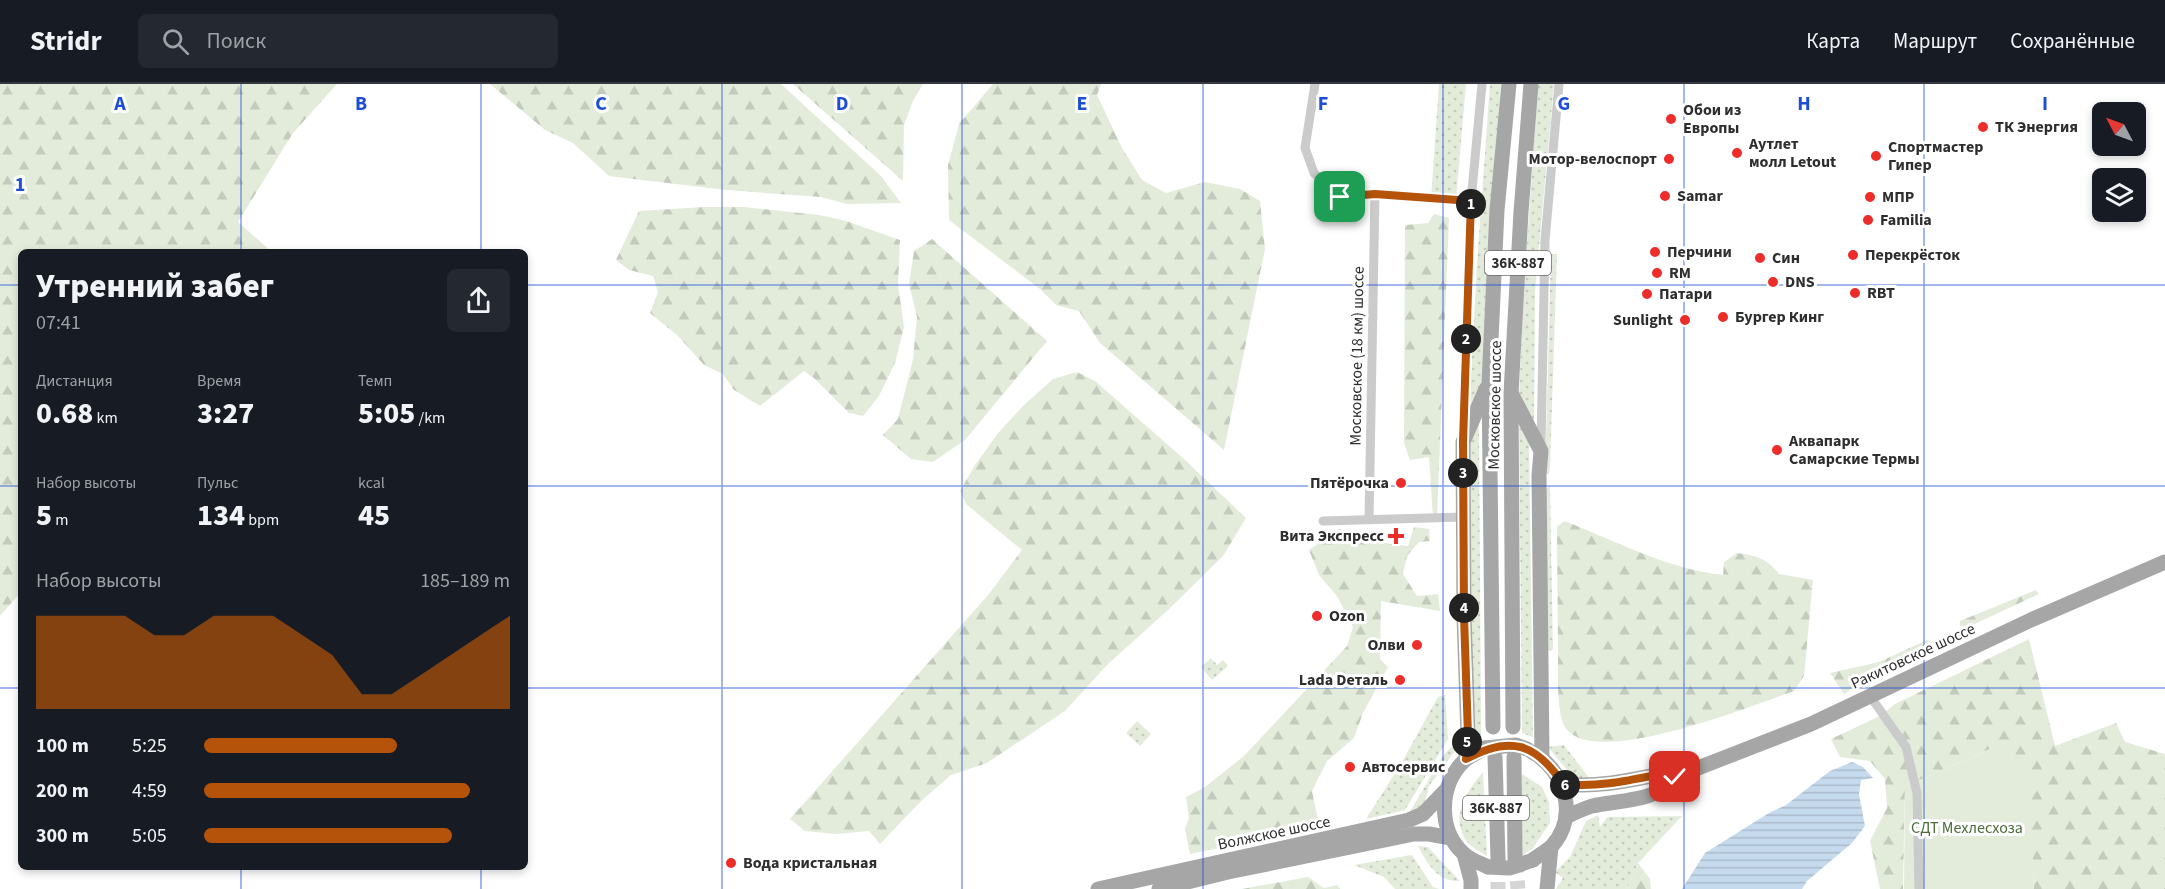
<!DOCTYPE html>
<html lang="ru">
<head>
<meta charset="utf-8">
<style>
	:root { --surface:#171b24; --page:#242831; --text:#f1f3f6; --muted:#9ea1a6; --line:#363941; --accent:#b45309 }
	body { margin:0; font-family:"Source Sans 3",sans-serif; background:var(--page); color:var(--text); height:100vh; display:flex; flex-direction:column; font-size:22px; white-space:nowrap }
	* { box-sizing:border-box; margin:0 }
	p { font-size:20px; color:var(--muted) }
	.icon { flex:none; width:33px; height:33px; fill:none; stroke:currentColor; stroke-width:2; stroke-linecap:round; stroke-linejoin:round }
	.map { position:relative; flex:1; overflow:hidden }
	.details { position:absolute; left:18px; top:165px; width:510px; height:621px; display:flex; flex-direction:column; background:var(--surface); border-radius:9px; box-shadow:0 3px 9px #0003 }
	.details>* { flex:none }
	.needle { width:39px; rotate:311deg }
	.buttons { position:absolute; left:2092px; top:18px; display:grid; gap:12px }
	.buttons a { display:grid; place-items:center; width:54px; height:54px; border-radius:9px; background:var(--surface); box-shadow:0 3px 9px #0003; font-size:30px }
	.pin { position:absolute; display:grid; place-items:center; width:51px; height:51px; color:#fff; margin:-26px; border-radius:12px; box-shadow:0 3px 9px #0006 }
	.km { position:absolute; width:30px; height:30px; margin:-15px; border-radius:50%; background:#222; color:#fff; font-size:16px; line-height:30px; text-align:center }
	.round { display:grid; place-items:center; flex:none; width:63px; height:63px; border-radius:9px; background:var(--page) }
	.overview { display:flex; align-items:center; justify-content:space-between; height:102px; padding:0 18px }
	h1 { font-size:33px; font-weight:800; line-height:45px }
	.figures { display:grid; grid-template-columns:repeat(3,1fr); gap:9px; height:102px; padding:6px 18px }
	.figures div { display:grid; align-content:center }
	.figures b { font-size:30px; font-weight:800 }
	.figures small { font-size:16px; font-weight:400 }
	.figures p { font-size:16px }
	.chart { height:168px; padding:12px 18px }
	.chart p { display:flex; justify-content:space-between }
	.chart svg { width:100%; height:108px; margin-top:6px; fill:var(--accent); opacity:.7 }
	ul { padding:0 18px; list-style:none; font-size:20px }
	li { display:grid; grid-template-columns:96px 72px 1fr; align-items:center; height:45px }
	li i { height:15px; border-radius:8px; background:var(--accent) }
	header { display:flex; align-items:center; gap:36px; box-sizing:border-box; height:84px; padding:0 30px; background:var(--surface); border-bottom:2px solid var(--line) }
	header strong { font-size:28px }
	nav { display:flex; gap:33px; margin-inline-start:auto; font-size:21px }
	.search { width:420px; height:54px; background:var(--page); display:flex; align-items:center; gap:15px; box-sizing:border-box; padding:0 21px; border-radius:9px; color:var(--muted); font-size:22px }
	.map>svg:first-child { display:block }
	.grass { fill:url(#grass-dots) }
	.forest { fill:url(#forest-firs) }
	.garden { fill:#e3ecdb }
	.water { fill:url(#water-rules) }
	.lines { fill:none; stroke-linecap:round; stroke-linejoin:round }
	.primary-tunnel { stroke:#d5d5d5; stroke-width:15; stroke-dasharray:15 8; stroke-linecap:butt }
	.street { stroke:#cbcbcb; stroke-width:9 }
	.primary { stroke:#a6a6a6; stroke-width:15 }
	.primary-bridge { stroke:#a6a6a6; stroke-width:15 }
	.route-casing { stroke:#fff; stroke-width:12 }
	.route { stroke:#b45309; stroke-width:8 }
	.grid { fill:none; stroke:#1d4ed8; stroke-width:1.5; stroke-opacity:0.55 }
	.poi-dot { fill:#ed2d29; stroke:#fff; stroke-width:2 }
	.labels { text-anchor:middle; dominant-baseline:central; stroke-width:6; stroke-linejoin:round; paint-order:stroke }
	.shield { fill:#fff; stroke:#6d6d6d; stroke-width:1.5 }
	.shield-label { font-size:15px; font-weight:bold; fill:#2e2e2e }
	.poi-label { font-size:16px; font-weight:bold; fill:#2e2e2e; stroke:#fff; text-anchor:start }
	.street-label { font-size:16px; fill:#2e2e2e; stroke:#fff }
	.park-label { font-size:16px; fill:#4c6c3a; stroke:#fff }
	.grid-label { font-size:20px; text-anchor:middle; font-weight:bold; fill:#1d4ed8; stroke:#fff; stroke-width:6; stroke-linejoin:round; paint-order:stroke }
</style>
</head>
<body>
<header>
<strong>Stridr</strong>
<div class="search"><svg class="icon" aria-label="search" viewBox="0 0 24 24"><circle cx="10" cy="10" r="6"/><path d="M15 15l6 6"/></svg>Поиск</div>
<nav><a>Карта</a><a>Маршрут</a><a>Сохранённые</a></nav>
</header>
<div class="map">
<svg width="2165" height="805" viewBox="0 0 2165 805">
	<defs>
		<pattern id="grass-dots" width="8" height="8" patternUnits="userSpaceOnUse" patternTransform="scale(1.5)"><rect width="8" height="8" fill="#e3ecdb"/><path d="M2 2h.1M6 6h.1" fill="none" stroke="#c3cbbc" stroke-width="1.8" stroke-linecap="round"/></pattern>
		<pattern id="forest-firs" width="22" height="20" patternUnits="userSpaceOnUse" patternTransform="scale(1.5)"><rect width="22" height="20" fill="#e3ecdb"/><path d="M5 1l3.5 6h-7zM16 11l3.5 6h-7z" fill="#c3cbbc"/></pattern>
		<pattern id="water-rules" width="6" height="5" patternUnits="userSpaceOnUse" patternTransform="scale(1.5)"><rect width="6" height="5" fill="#c6daed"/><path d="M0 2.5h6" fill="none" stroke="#abc"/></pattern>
	</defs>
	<rect width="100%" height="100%" fill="#fff"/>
	<g class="grass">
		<polygon points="1439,0 1466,0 1456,116 1431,115"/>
		<polygon points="1490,0 1501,0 1481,306 1466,343 1471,291 1477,179"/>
		<polygon points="1538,0 1554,0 1535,207 1534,348 1519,311 1524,203"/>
		<polygon points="1551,170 1557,170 1550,382 1549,390 1545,391"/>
		<polygon points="1519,331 1529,350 1533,653 1522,649"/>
		<polygon points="1479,335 1481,651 1472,652 1470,358"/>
		<polygon points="1550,402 1553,566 1546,567 1546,405"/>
		<polygon points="1211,574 1217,581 1223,576 1228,582 1212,596 1201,583"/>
		<polygon points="1445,611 1448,655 1405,726 1366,735 1402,678 1438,613"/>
		<polygon points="1137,637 1151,650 1140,662 1126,649"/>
		<polygon points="1564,661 1593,699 1580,702 1548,663"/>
		<polygon points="1451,663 1458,663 1429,702 1426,714 1417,733 1408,731 1442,673"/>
		<path d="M1483,688L1487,772C1481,768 1471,763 1467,758C1449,732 1467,707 1483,688Z"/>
		<polygon points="1522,690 1542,703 1549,718 1550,739 1533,764 1522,772"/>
		<polygon points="1598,731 1600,743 1607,733 1682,732 1638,779 1627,805 1556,805 1563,794 1555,788 1570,773 1586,737"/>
		<path d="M1418,762L1428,763L1460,797C1437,798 1428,780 1418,762Z"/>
		<polygon points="1412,771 1433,803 1439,805 1395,805 1384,793 1354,781"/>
	</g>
	<g class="forest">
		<polygon points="0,0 337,0 293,49 238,138 272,168 21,168 21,508 0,532"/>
		<polygon points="490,0 781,0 881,92 901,119 847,120 821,113 726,106 609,92 573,59 545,46"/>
		<polygon points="793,0 923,0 913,17 904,41 903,97"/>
		<polygon points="993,0 1101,0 1097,11 1122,64 1142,96 1166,109 1205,98 1240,105 1260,117 1265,165 1224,366 1100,259 1079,227 1056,221 1040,205 949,136 948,81 959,40"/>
		<polygon points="704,123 744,123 819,131 846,137 900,156 898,200 904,243 895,279 879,312 863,332 849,329 814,294 804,287 760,322 734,306 723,290 704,281 678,252 650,229 658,208 653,192 629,186 616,176 639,127"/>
		<polygon points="1434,130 1449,134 1437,434 1433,434 1429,373 1410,376 1404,359 1405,141 1428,139"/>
		<polygon points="932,155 1047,257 965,356 933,378 911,375 883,351 898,335 913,275 917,233 909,200 914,167"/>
		<polygon points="1077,288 1095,297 1184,375 1246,434 1223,472 1168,526 1108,580 1065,627 987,679 951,691 921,717 880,760 869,747 836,750 805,747 790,735 989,510 1022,466 967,421 960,407 975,381 999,348 1024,321 1053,295"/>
		<path d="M1564,437C1617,457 1666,485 1723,491L1724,478L1737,469C1755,471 1768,475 1779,490L1813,496L1804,592L1794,607C1756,620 1583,691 1563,639C1557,624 1558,592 1558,575C1558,531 1557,487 1557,443Z"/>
		<polygon points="1414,443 1429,445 1430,457 1419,458 1407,472 1403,490 1417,512 1438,510 1440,527 1381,517 1380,575 1388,583 1363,629 1354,654 1327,677 1312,707 1318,736 1312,745 1190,770 1185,745 1189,734 1186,713 1205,703 1244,672 1347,562 1353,543 1337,512 1319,491 1309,466 1339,445 1390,460 1408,462"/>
		<polygon points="2036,506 2039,510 1966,544 1960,542 1960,537"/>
		<polygon points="2029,555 2055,662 2116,639 2125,658 2165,670 2165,805 2034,805 2031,748 1999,661 1939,688 1905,702 1903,805 1880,805 1870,757 1887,724 1885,695 1870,677 1840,673 1831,655 1880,632 1895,620"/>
		<polygon points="1927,556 1934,560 1930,565 1873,591 1844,610 1830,589 1879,578"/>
		<polygon points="1638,779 1650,795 1651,805 1627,805"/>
		<polygon points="1308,793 1324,804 1337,801 1340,805 1242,805"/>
	</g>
	<polygon class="garden" points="1999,661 2029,685 2034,805 1904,805 1905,702 1939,688"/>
	<polygon class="water" points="1852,678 1863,683 1873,694 1861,696 1859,710 1865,742 1852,759 1807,797 1802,805 1682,805 1705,769 1769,729 1786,721 1830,687"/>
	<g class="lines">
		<g class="primary-tunnel">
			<polyline points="1515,774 1518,805"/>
			<polyline points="1498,775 1498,805"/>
		</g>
		<g class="street">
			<polyline points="1315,0 1305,64 1314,89 1339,113 1375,110 1471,117"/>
			<polyline points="1464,348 1471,117 1482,0"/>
			<polyline points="1541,361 1545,156 1559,0"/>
			<polyline points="1369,435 1375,110"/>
			<polyline points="1323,437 1463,433"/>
			<polyline points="1870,612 1906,663 1917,709 1919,805"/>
		</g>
		<g class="primary">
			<polyline points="1512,311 1541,367 1539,391 1542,673"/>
			<polyline points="1493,643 1489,299 1497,126 1509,0"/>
			<polyline points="1513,643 1511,309 1521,128 1531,0"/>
			<path d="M1485,664C1479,668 1471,671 1465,676C1439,700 1437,745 1463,769C1470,776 1480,779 1488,783"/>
			<path d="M1532,668C1565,686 1579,732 1552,762C1547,767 1539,771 1533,776"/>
			<polyline points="1495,673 1498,775"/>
			<polyline points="1514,673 1515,774"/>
			<polyline points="1466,675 1468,652 1464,532 1463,358 1486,305"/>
			<path d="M1563,700C1598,704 1631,696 1666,689L1675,693"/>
			<path d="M1566,733C1574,729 1583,725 1592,722C1619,716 1659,718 1675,693L1811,640L2033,535L2165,478"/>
			<polyline points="1464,770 1471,796 1471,805"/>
			<polyline points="1098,805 1409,736 1423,730 1447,705"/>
			<polyline points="1159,805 1228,788 1414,750 1429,750 1451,754"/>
			<polyline points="1547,805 1551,763"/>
		</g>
		<g class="primary-bridge">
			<polyline points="1485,664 1516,661 1527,665"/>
			<polyline points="1488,783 1510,784 1533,776"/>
		</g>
	</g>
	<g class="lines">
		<g class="route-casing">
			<path id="route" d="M1340,113L1375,110L1471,117L1463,358L1464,532L1468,652L1466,675C1510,651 1536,659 1563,700C1598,704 1631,696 1666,689L1675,693"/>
		</g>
		<use href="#route" class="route"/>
	</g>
	<path class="grid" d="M241,0V168M481,0V168M722,0V805M962,0V805M1203,0V805M1443,0V805M1684,0V805M1924,0V805M0,201H21M525,201H2165M0,402H21M525,402H2165M0,604H21M525,604H2165M241,783V805M481,783V805"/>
	<g class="poi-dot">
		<circle cx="1671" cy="35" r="6"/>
		<circle cx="1983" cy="43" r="6"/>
		<circle cx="1737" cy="69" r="6"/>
		<circle cx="1876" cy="72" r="6"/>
		<circle cx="1669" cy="75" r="6"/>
		<circle cx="1665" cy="112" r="6"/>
		<circle cx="1870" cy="113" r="6"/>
		<circle cx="1868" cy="136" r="6"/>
		<circle cx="1655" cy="168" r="6"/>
		<circle cx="1853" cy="171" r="6"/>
		<circle cx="1760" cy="174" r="6"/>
		<circle cx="1657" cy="189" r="6"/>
		<circle cx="1773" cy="198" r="6"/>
		<circle cx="1855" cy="209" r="6"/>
		<circle cx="1647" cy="210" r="6"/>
		<circle cx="1723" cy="233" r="6"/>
		<circle cx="1685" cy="236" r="6"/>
		<circle cx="1777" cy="366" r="6"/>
		<circle cx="1401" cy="399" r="6"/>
		<path d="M1393 443h6v6h6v6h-6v6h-6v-6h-6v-6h6z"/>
		<circle cx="1317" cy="532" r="6"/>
		<circle cx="1417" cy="561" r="6"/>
		<circle cx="1400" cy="596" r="6"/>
		<circle cx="1350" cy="683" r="6"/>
		<circle cx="731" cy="779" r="6"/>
	</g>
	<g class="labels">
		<g class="shield">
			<rect x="1485" y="167" width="66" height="24" rx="4.5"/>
			<rect x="1463" y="712" width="66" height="24" rx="4.5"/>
		</g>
		<g class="shield-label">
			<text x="1518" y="179">36К-887</text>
			<text x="1496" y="724">36К-887</text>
		</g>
		<g class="poi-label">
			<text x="1683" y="26">Обои из<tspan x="1683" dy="18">Европы</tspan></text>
			<text x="1995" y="43">ТК Энергия</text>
			<text x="1749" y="60">Аутлет<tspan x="1749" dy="18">молл Letout</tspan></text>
			<text x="1888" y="63">Спортмастер<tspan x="1888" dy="18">Гипер</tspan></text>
			<text x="1657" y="75" text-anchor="end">Мотор-велоспорт</text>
			<text x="1677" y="112">Samar</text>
			<text x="1882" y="113">МПР</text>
			<text x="1880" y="136">Familia</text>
			<text x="1667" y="168">Перчини</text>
			<text x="1865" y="171">Перекрёсток</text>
			<text x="1772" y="174">Син</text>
			<text x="1669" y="189">RM</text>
			<text x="1785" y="198">DNS</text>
			<text x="1867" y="209">RBT</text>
			<text x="1659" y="210">Патари</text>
			<text x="1735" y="233">Бургер Кинг</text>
			<text x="1673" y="236" text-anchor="end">Sunlight</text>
			<text x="1789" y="357">Аквапарк<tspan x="1789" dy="18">Самарские Термы</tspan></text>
			<text x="1389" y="399" text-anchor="end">Пятёрочка</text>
			<text x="1384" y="452" text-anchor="end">Вита Экспресс</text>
			<text x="1329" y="532">Ozon</text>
			<text x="1405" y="561" text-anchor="end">Олви</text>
			<text x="1388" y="596" text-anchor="end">Lada Dеталь</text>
			<text x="1362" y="683">Автосервис</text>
			<text x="743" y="779">Вода кристальная</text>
		</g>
		<g class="street-label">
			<text transform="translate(1357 272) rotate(-89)">Московское (18 км) шоссе</text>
			<text transform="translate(1495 321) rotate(-89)">Московское шоссе</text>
			<text transform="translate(1913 572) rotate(-25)">Ракитовское шоссе</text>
			<text transform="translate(1274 749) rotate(-12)">Волжское шоссе</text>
		</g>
		<g class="park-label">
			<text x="1967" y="744">СДТ Мехлесхоза</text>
		</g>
	</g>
	<g class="grid-label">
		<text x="120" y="26">A</text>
		<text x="361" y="26">B</text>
		<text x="601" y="26">C</text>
		<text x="842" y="26">D</text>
		<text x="1082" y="26">E</text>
		<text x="1323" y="26">F</text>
		<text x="1564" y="26">G</text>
		<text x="1804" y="26">H</text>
		<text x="2045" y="26">I</text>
		<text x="20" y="107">1</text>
	</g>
</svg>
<div class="buttons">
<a><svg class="needle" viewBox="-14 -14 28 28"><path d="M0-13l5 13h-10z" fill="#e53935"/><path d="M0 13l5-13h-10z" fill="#9ea1a6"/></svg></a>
<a><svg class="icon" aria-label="layers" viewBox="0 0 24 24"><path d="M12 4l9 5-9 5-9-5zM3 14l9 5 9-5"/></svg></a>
</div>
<div class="pin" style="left:1340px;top:113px;background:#1e9e55"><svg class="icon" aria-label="arrive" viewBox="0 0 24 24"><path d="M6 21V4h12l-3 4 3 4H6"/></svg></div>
<div class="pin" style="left:1675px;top:693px;background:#d93025"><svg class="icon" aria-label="check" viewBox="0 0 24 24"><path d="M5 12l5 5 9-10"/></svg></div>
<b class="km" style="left:1471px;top:120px">1</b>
<b class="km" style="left:1466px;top:255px">2</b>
<b class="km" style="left:1463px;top:389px">3</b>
<b class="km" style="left:1464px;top:524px">4</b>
<b class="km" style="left:1467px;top:658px">5</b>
<b class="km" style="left:1565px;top:701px">6</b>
<section class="details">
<div class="overview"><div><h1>Утренний забег</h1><p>07:41</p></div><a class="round"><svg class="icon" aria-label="share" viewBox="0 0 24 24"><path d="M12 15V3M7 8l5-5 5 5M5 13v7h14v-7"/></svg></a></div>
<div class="figures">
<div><p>Дистанция</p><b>0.68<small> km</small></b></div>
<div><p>Время</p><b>3:27</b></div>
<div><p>Темп</p><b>5:05<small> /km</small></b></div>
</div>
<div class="figures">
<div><p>Набор высоты</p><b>5<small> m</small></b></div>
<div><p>Пульс</p><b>134<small> bpm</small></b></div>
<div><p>kcal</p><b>45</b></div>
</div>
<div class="chart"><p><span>Набор высоты</span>185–189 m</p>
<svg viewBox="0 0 160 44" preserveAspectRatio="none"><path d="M0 44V6L10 6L20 6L30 6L40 14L50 14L60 6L70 6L80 6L90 14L100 22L110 38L120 38L130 30L140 22L150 14L160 6V44z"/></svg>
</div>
<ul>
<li><b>100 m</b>5:25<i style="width:63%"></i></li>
<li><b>200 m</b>4:59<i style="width:87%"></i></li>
<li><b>300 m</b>5:05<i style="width:81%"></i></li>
</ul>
</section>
</div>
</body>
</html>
